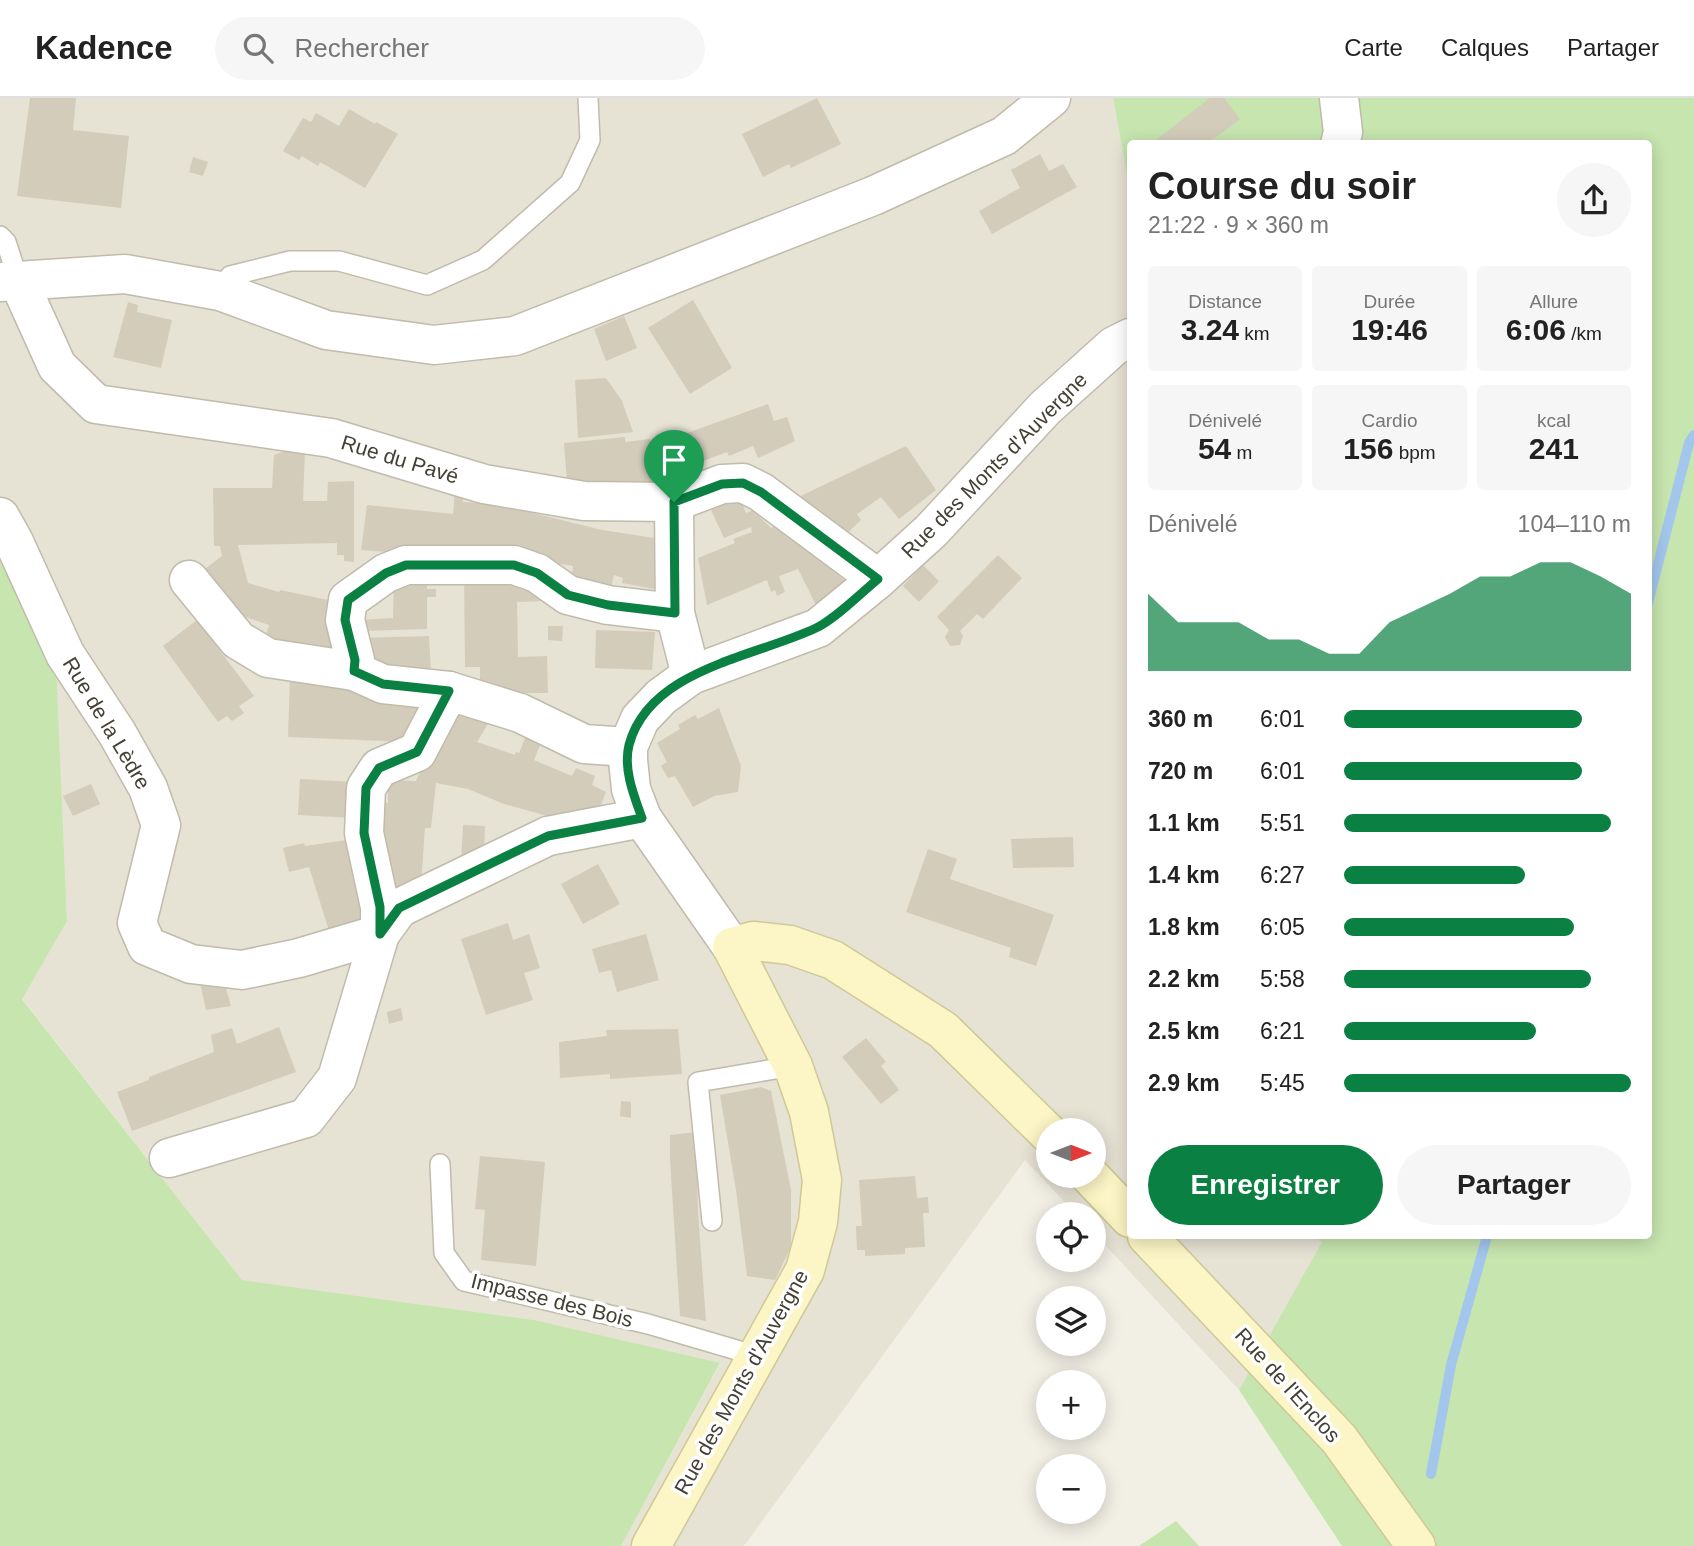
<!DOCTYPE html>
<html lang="fr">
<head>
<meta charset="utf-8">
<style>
	:root { --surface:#fff; --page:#f6f6f6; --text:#222; --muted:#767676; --line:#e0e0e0; --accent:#0b8043 }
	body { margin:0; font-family:Helvetica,sans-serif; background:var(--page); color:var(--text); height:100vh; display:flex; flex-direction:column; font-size:26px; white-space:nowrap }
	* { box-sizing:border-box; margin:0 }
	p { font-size:23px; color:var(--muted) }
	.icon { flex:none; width:38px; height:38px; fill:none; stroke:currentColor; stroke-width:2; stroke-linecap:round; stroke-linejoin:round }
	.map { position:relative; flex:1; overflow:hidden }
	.drawer { position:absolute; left:1127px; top:42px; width:525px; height:1099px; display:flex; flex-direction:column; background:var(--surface); border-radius:7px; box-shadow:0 4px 18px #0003 }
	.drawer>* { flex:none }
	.needle { width:46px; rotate:90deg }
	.tools { position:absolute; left:1036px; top:1020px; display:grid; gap:14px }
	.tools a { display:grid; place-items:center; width:70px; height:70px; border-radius:50%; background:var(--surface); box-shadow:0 4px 18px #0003; font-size:35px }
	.pin { position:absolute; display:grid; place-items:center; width:60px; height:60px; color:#fff; margin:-72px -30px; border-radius:50% 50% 50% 0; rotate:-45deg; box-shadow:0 0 7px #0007 }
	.pin .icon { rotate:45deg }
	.round { display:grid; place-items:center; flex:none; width:74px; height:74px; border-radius:37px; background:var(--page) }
	.headline { display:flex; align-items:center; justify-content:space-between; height:119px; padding:0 21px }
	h1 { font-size:38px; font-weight:700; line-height:52px }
	.metrics { display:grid; grid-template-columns:repeat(3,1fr); gap:10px; height:119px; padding:7px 21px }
	.metrics div { display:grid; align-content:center; border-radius:7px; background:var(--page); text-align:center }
	.metrics b { font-size:30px; font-weight:700 }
	.metrics small { font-size:19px; font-weight:400 }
	.metrics p { font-size:19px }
	.chart { height:196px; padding:14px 21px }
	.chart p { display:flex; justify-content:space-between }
	.chart svg { width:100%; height:126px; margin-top:7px; fill:var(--accent); opacity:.7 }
	.primary-button { display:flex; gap:14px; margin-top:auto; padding:14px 21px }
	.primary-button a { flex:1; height:80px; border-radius:42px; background:var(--accent); color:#fff; font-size:28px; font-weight:700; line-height:80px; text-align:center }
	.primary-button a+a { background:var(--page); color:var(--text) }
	ul { padding:0 21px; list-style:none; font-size:23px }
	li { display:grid; grid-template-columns:112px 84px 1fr; align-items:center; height:52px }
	li i { height:18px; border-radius:9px; background:var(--accent) }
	header { display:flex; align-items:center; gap:42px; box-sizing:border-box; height:98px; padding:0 35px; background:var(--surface); border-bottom:2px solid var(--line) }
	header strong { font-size:33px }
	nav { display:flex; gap:38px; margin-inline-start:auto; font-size:24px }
	.search { width:490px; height:63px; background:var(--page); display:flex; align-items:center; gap:18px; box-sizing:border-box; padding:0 24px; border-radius:38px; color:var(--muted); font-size:26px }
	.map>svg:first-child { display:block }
	.residential { fill:#e6e2d4; fill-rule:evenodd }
	.green { fill:#c6e5af }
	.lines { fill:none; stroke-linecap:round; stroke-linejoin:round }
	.stream { stroke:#a3c6ed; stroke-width:10 }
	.building { fill:#d3ccbb }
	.lane-casing { stroke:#c0bbab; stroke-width:22 }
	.street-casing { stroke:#c0bbab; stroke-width:41 }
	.secondary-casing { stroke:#d0c897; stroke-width:41 }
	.lane { stroke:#fff; stroke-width:19 }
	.street { stroke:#fff; stroke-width:38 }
	.secondary { stroke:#fcf5c5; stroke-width:38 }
	.route-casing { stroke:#fff; stroke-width:14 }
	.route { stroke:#0b8043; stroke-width:9 }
	.labels { text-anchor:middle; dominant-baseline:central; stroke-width:7; stroke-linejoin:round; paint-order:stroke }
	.street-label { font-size:21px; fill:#444035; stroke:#fff }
</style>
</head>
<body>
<header>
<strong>Kadence</strong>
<div class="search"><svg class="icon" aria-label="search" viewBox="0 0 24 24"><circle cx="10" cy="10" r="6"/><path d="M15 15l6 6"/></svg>Rechercher</div>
<nav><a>Carte</a><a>Calques</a><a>Partager</a></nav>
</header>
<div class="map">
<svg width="1694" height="1448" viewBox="0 0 1694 1448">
	<rect width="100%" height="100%" fill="#f2f0e5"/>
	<path class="residential" d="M0,0H1113L1130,93V1138H1313L1323,1144L1239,1292L1094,1135V1116H1076L1025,1062L744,1448H621L720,1266L534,1222L242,1182L22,900L67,823L54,514L0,401ZM1048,1032H1094V1078H1048Z"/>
	<g class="green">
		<polygon points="1113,0 1694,0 1694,1448 1342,1448 1239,1292 1322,1144 1313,1138 1648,1138 1648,46 1130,46 1130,93"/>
		<polygon points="0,401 54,514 67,823 22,901 242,1182 534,1222 720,1265 621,1448 0,1448"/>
		<polygon points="1176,1423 1199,1448 1139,1448"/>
	</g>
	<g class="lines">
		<g class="stream">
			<polyline points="1648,505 1689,345 1694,337"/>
			<polyline points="1431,1376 1451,1267 1487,1138"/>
		</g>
	</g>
	<g class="building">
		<polygon points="30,0 76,0 73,32 129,38 121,110 17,98"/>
		<polygon points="817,0 841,46 791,70 789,66 763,79 742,36"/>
		<polygon points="1210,0 1224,0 1240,21 1211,43 1213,46 1151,46"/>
		<polygon points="349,11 375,26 376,24 398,36 365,90 320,64 318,68 302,58 299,62 283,53 303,20 311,24 316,15 339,28"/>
		<polygon points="1040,56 1049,73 1063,66 1077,89 992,136 979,113 1020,90 1011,72"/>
		<polygon points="193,59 208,64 203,78 189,74"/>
		<polygon points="693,202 732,270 690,296 648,230"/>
		<polygon points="128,204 138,207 137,214 172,222 161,270 113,259"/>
		<polygon points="624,218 637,250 606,263 594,231"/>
		<polygon points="606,280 622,303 633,334 578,340 575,282"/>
		<polygon points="768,306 774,323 787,319 795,343 758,360 753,348 729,358 727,354 698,365 687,335"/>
		<polygon points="625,339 625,344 650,341 665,384 617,389 567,384 564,345"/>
		<polygon points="906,348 936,392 899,421 881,399 857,416 861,422 844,438 792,402"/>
		<polygon points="282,354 305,354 303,403 327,403 328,384 354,383 354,464 344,463 344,457 337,457 337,445 238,447 248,485 279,494 280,492 328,502 340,560 266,538 269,527 231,514 197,477 222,458 220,448 214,448 213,390 272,390 274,357"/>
		<polygon points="455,393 463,395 463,404 496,406 602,432 655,440 654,491 622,485 623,480 614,477 610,494 571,486 573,468 495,456 413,456 361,452 367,407 453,416"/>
		<polygon points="740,400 746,415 753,412 771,430 783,425 819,455 849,488 818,511 798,471 779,478 785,494 777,498 775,492 771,494 767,482 707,507 698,460 735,445 733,441 752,434 751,429 724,440 711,412"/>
		<polygon points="998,457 1022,480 983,521 977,516 960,533 963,538 960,547 950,548 945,539 949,532 937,519"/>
		<polygon points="923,467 939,483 919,504 903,488"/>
		<polygon points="394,474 427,480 427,491 436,491 436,499 427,499 427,531 360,533 356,522 393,520"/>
		<polygon points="464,474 536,482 543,503 517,504 518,559 547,558 548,595 487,595 480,591 480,569 465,569"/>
		<polygon points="197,522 254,598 239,608 244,615 232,623 227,618 218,624 163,548"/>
		<polygon points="548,528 563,528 562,543 548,542"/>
		<polygon points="596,532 655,534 652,572 595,570"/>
		<polygon points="429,538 431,576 369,567 359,540"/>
		<polygon points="290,579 429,607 408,644 288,639"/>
		<polygon points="451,610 492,619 477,644 515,657 516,654 519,655 526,638 540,647 534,662 572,678 576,670 595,678 592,687 606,694 596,719 576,726 504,706 468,691 436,685 431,730 425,730 421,786 384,796 373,706 388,705 388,682 416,683 443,621"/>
		<polygon points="719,610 741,668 738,694 714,698 693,709 675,678 668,680 661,668 667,664 657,645 680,631 678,627 695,617 698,621"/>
		<polygon points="300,681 354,684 353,720 298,717"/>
		<polygon points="91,686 100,706 73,718 63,698"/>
		<polygon points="463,727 485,728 484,756 461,766"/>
		<polygon points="1073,739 1074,769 1013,770 1011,741"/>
		<polygon points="347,742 368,830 331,839 309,769 289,774 283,750 304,745 305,748"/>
		<polygon points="928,751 957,761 950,781 1054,817 1036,868 1009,859 1011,850 906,814"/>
		<polygon points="598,766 620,806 583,826 561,786"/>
		<polygon points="508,825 513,842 529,836 540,870 524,875 533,902 486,917 461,841"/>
		<polygon points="646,836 659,882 617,894 611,872 599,875 592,851"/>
		<polygon points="199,880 223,880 231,908 206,912"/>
		<polygon points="401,910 403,922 389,926 387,914"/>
		<polygon points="279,929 296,974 132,1033 117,994 149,982 149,979 214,954 211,937 232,930 237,946"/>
		<polygon points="678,931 682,976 610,981 610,976 560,980 559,944 607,938 606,932"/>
		<polygon points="866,940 886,964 881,968 899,992 881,1006 842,959"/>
		<polygon points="761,989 771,993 791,1092 791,1149 775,1182 747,1178 736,1092 720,997"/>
		<polygon points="621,1003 631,1004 631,1020 620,1018"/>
		<polygon points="696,1034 698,1114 706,1223 680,1218 670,1062 670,1037"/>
		<polygon points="480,1058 545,1064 536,1168 481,1162 485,1112 475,1111"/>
		<polygon points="915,1078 917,1100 928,1099 929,1115 923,1115 925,1149 905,1150 905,1156 865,1158 865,1152 857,1152 856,1128 862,1128 859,1082"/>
	</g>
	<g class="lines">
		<g class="lane-casing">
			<g id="lane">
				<polyline points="0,138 6,144 19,184"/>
				<polyline points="220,193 230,178 290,163 339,163 427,187 483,162 570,85 590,42 588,0"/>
				<polyline points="440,1066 444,1155 464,1183 648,1226 757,1258"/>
				<polyline points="712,1123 698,984 793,968"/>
			</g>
		</g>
		<g class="street-casing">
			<g id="street">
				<polyline points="1339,0 1343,34 1340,46"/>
				<polyline points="0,184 125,176 220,193 326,232 434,247 515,238 873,98 1004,38 1051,0"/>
				<polyline points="19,184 57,268 96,306 331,340 484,386 584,403 674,404 722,386 743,385 761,394 878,481"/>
				<polyline points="674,404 675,515 691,577"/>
				<polyline points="0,419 13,442 65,556 117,635 148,690 161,727 137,825 147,848 191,866 242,872 299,860 380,836 399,810 548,738 642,720"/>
				<polyline points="189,482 238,542 268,560 354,573 383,586 449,593 520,615 584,646 628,649"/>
				<polyline points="354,573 355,562 345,522 348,502 386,475 406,467 514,467 537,475 568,497 608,507 675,515"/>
				<polyline points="732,849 642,720 631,691 628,662 628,649 640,621 661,599 691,577 818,530 878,481 931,433 1045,310 1114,248 1130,240"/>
				<polyline points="169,1060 306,1020 337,980 380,836 380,809 364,735 366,690 379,670 417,654 449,593"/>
			</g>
		</g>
		<g class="secondary-casing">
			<g id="secondary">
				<polyline points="1090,1078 1130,1120"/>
				<polyline points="1147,1138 1339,1341 1416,1448"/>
				<polyline points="651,1448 805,1172 818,1124 822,1082 809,1014 793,968 732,849 753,843 790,847 833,862 943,932 1048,1035"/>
			</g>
		</g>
		<use href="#lane" class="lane"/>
		<use href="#street" class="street"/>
		<use href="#secondary" class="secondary"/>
	</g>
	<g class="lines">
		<g class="route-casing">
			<path id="route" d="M743,385L761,394L878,481C861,495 834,522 816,530C755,559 649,571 629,647C623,671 634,698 642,720L548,738L399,810L380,836V809L364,735L366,690L379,670L417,654L449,593L383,586L354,573L355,562L345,522L348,502L386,475L406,467H514L537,475L568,497L608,507L675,515L674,404L722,386Z"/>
		</g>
		<use href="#route" class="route"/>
	</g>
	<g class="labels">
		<g class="street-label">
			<text transform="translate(400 361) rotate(17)">Rue du Pavé</text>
			<text transform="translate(994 367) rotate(-45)">Rue des Monts d'Auvergne</text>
			<text transform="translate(107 625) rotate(59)">Rue de la Lèdre</text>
			<text transform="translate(552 1202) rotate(14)">Impasse des Bois</text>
			<text transform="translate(741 1284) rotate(-61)">Rue des Monts d'Auvergne</text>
			<text transform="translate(1288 1287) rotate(48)">Rue de l'Enclos</text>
		</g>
	</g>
</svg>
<div class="tools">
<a><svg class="needle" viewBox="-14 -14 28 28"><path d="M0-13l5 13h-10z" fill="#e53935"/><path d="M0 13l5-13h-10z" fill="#767676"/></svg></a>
<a><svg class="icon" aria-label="locate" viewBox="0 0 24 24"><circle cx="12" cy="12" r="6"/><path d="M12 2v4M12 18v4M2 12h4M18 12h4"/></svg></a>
<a><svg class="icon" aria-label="layers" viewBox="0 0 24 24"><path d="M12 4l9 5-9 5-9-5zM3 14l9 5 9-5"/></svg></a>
<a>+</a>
<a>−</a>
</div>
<div class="pin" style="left:674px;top:404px;background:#1e9e55"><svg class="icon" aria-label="arrive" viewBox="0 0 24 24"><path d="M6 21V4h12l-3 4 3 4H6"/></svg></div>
<section class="drawer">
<div class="headline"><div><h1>Course du soir</h1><p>21:22 · 9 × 360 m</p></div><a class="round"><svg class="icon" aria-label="share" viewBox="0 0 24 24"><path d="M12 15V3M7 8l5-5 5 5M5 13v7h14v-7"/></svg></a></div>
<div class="metrics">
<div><p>Distance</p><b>3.24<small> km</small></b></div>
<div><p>Durée</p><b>19:46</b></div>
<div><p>Allure</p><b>6:06<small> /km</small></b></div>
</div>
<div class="metrics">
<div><p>Dénivelé</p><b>54<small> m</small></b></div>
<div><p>Cardio</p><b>156<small> bpm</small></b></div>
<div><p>kcal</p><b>241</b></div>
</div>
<div class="chart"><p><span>Dénivelé</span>104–110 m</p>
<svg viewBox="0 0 160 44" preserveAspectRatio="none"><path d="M0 44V17L10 27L20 27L30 27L40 33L50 33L60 38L70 38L80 27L90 22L100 17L110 11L120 11L130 6L140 6L150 11L160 17V44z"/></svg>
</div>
<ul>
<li><b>360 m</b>6:01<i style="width:83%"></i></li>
<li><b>720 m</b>6:01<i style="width:83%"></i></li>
<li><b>1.1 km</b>5:51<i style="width:93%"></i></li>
<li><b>1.4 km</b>6:27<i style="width:63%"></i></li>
<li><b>1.8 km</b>6:05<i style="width:80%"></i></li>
<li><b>2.2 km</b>5:58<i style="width:86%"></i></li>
<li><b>2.5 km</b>6:21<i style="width:67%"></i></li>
<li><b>2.9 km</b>5:45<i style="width:100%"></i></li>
</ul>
<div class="primary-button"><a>Enregistrer</a><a>Partager</a></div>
</section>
</div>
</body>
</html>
